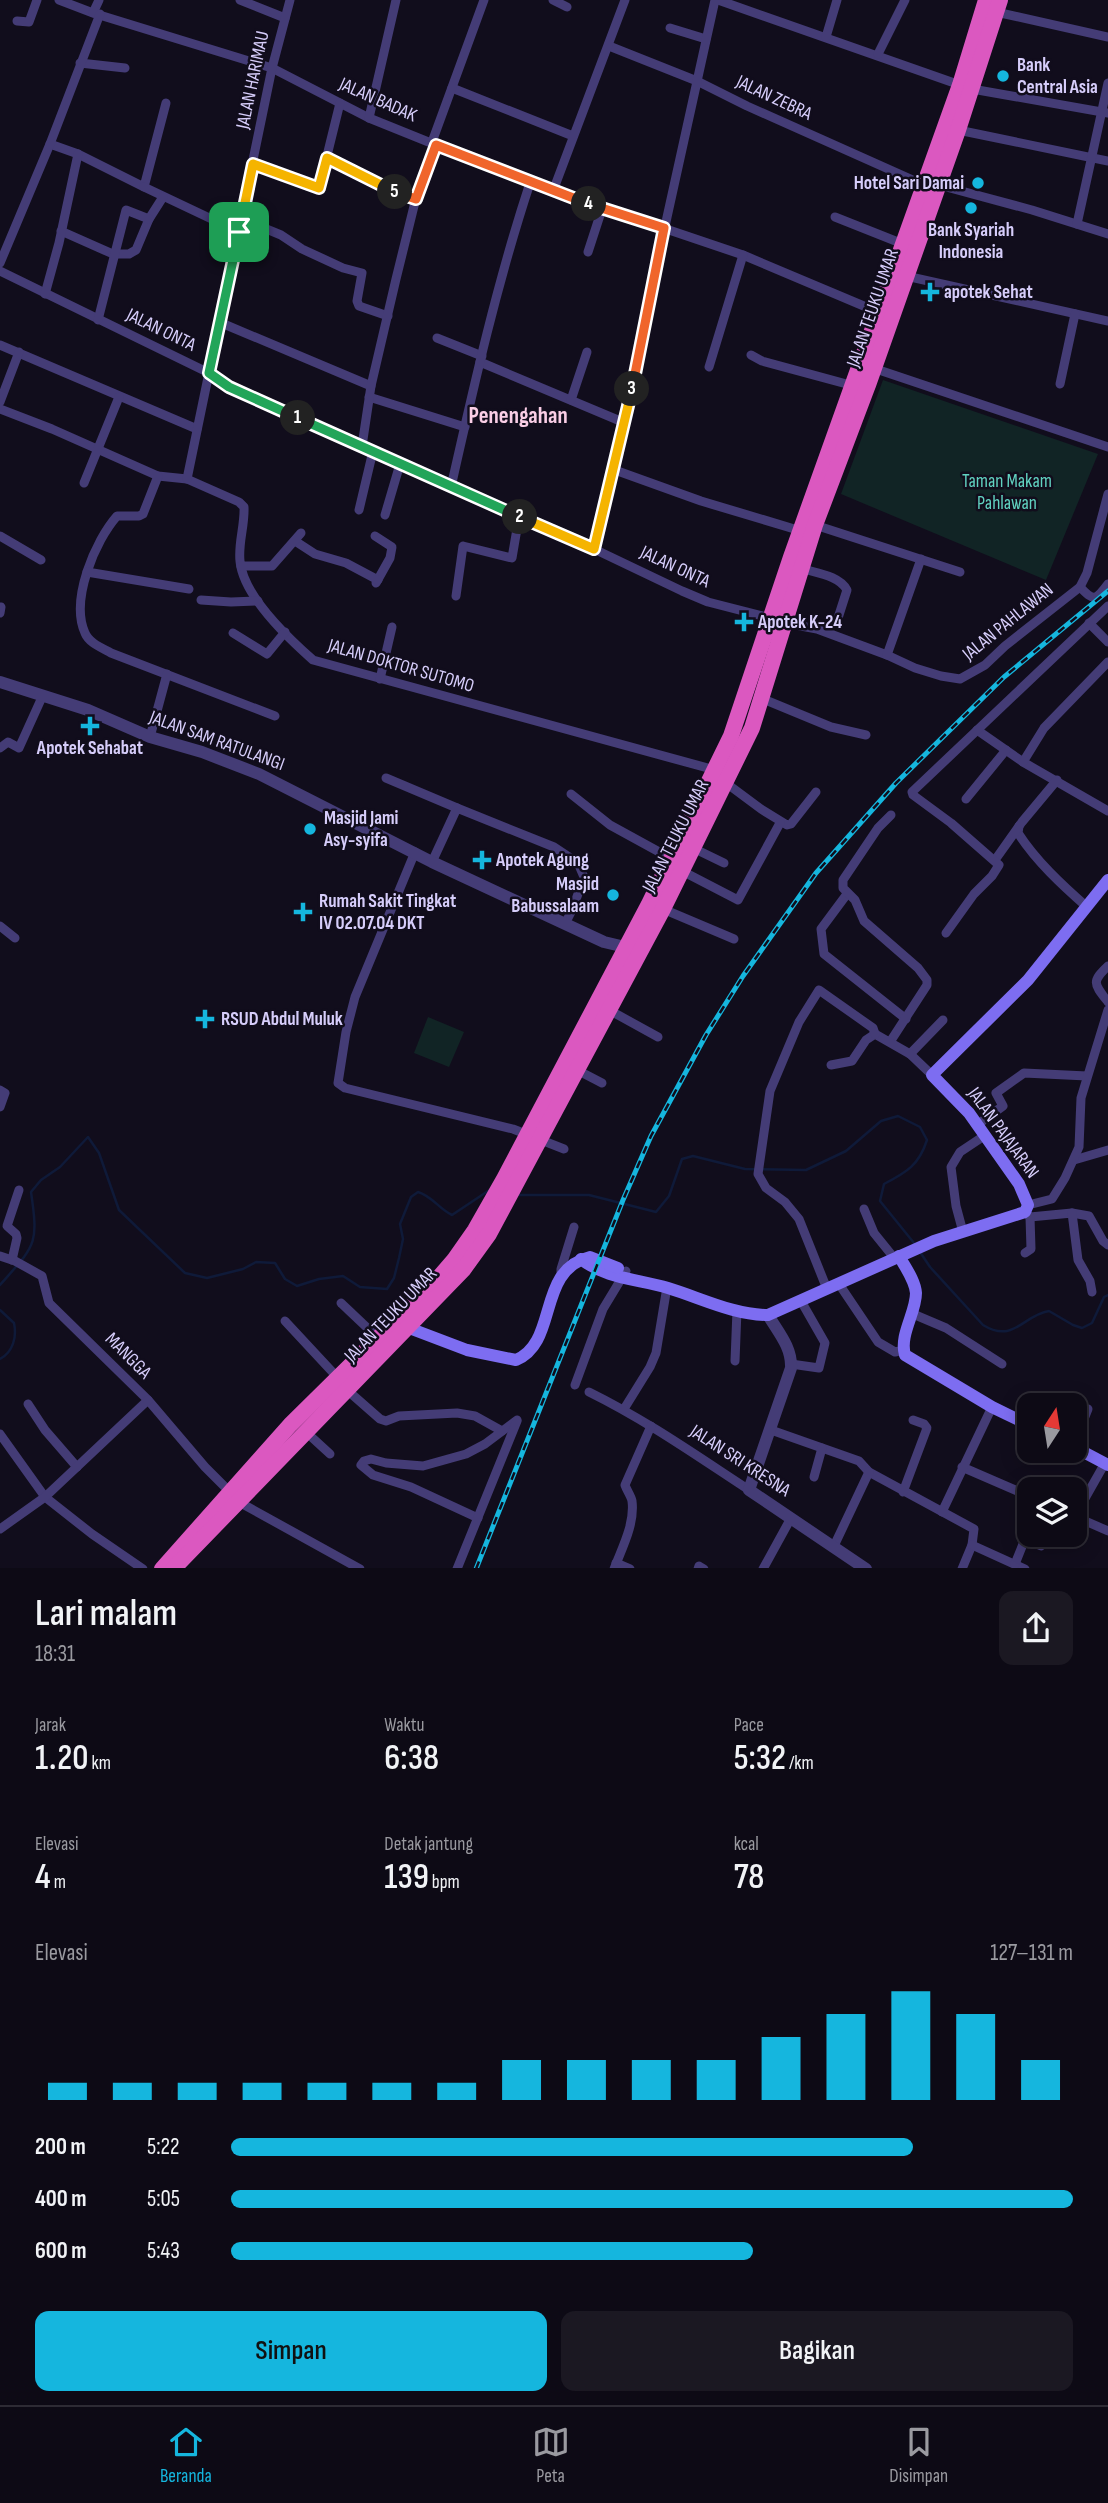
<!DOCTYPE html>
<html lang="id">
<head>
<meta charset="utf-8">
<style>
	:root { --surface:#0d0a15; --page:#1b1822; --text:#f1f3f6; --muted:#9a9aa0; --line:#2d2b34; --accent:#15b6de }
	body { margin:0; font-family:"Sofia Sans Condensed",sans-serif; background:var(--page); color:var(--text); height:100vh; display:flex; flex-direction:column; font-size:26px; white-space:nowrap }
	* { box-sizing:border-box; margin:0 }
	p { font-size:23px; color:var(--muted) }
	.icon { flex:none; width:38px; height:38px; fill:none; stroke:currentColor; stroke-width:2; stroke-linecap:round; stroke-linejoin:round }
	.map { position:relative; height:1568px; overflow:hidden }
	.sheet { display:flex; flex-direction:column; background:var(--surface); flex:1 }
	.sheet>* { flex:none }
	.needle { width:46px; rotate:12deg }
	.controls { position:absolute; left:1017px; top:1393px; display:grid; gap:14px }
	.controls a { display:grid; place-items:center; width:70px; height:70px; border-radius:14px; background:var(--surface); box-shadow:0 4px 18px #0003,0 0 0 2px var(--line); font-size:35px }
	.pin { position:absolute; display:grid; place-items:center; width:60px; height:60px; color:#fff; margin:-30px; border-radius:14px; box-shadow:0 4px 10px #0006 }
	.km { position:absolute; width:35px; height:35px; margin:-18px; border-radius:50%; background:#222; color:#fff; font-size:19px; line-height:35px; text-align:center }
	.round { display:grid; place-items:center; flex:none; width:74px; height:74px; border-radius:14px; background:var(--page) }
	.head { display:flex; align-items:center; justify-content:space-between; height:119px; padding:0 35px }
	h1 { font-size:38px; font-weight:600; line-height:52px }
	.figures { display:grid; grid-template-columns:repeat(3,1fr); gap:10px; height:119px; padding:7px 35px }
	.figures div { display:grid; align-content:center }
	.figures b { font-size:35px; font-weight:600 }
	.figures small { font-size:19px; font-weight:400 }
	.figures p { font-size:19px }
	.chart { height:196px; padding:14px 35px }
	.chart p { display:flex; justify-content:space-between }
	.chart svg { width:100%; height:126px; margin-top:7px; stroke:var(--accent); stroke-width:6 }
	.button { display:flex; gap:14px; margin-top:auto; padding:14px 35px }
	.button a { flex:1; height:80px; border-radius:14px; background:var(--accent); color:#111; font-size:28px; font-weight:600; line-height:80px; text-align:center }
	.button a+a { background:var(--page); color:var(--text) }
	ul { padding:0 35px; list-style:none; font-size:23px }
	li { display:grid; grid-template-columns:112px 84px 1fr; align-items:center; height:52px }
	li i { height:18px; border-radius:9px; background:var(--accent) }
	.menu { display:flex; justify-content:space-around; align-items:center; height:98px; border-top:2px solid var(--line); background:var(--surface); font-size:19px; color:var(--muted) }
	.menu a { display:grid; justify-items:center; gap:4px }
	.menu .on { color:var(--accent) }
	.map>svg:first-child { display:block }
	.green { fill:#112425 }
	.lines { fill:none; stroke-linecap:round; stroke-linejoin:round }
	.stream { stroke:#0f1a39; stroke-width:2.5 }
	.minor { stroke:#443c76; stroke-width:9 }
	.tertiary { stroke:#443c76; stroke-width:12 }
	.secondary { stroke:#7d6df1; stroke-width:12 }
	.trunk { stroke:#db58c0; stroke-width:16 }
	.rail-casing { stroke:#15b6de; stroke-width:5 }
	.rail { stroke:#110d1c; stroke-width:2.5; stroke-dasharray:8; stroke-linecap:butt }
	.split-1-casing { stroke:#fff; stroke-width:14 }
	.split-2-casing { stroke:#fff; stroke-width:14 }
	.split-3-casing { stroke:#fff; stroke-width:14 }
	.split-4-casing { stroke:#fff; stroke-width:14 }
	.split-5-casing { stroke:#fff; stroke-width:14 }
	.split-6-casing { stroke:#fff; stroke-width:14 }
	.split-1 { stroke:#22a559; stroke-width:9 }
	.split-2 { stroke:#22a559; stroke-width:9 }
	.split-3 { stroke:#f5b400; stroke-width:9 }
	.split-4 { stroke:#f0652b; stroke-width:9 }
	.split-5 { stroke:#f0652b; stroke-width:9 }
	.split-6 { stroke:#f5b400; stroke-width:9 }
	.poi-dot { fill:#15b6de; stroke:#110d1c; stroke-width:2.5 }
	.labels { text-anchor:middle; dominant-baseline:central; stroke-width:5; stroke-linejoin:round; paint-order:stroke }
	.poi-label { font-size:19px; font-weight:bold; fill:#d6cdfa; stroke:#110d1c; text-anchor:start }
	.street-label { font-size:19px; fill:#d6cdfa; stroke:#110d1c }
	.park-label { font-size:19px; fill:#61d2c1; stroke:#110d1c }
	.quarter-label { font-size:23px; font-weight:bold; fill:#facee6; stroke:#110d1c }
</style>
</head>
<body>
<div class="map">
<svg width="1108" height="1569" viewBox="0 0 1108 1569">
	<rect width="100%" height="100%" fill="#110d1c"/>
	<g class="green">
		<polygon points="883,380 1098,454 1046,580 841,494"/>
		<polygon points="428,1017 464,1032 449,1067 414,1053"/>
	</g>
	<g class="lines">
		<g class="stream">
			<path d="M518,1195H589L656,1212L669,1196L682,1159L693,1156L745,1169L806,1170L846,1151L881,1121L898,1116L920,1127L927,1140C919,1165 907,1172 884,1184L880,1201L914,1243"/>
			<path d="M920,1252L930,1267L983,1325C1014,1344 1023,1315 1049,1311L1073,1325L1082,1328L1092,1323L1104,1297L1108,1295"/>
			<path d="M0,1285C35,1245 39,1246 31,1192L41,1180L60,1167L88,1137L99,1153L119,1210L185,1273L207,1278L243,1269L256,1262L275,1263L285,1279L297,1286L319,1279L343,1276L360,1287L387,1289L394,1278L399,1258L403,1239L400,1224L411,1197L418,1192C432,1196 439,1209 452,1215L491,1189"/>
			<path d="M0,1310L14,1323C17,1337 13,1352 0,1359"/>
		</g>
		<g class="minor">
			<polyline points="59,0 93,13 272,68 369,118 530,183 743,255 878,312"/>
			<polyline points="240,0 285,18"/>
			<polyline points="553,0 567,7"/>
			<polyline points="718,0 960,85"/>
			<polyline points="996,12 1108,37"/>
			<polyline points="93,13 99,0"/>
			<polyline points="17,21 29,22 37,0"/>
			<polyline points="670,28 706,39"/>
			<polyline points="826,37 837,0"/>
			<polyline points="609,46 697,81 747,106 924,185"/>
			<polyline points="878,54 905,0"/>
			<polyline points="80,63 125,68"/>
			<polyline points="452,88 573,136"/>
			<polyline points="972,89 1108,113"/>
			<polyline points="369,118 396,0"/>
			<polyline points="958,130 1108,161"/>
			<polyline points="432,142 484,0"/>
			<polyline points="50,144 78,154 144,187 166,103"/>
			<polyline points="327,158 391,190 416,199"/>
			<polyline points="253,164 319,188 340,103"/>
			<polyline points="939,185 1032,210 1108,234"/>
			<polyline points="144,187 239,232"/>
			<polyline points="553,191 625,0"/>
			<polyline points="835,217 903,244"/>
			<polyline points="242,219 281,235 302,249 343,268 362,273 357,301 359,306 388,316"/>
			<polyline points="1077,224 1108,83"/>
			<polyline points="61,231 113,254 129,254 136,250 149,219 163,197"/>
			<polyline points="588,252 602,209"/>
			<polyline points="0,263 50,144 100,14"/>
			<polyline points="0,271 209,373 229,387 451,487 594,549 682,591 708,602 770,618"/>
			<polyline points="906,276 1108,321"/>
			<polyline points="45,294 59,243 78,154"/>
			<polyline points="98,320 126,210 149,219"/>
			<polyline points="219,322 371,386"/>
			<polyline points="437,338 482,356"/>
			<polyline points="0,345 197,429"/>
			<polyline points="751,355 762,361 854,386"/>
			<polyline points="480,362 625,423"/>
			<polyline points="709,367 743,255"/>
			<polyline points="873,368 1108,447"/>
			<polyline points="1060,384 1075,314"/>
			<polyline points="369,397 465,427"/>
			<polyline points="571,400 587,352"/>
			<polyline points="0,402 19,352"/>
			<path d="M0,409L52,429L158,476L187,479L239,502L244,507C245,525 238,543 240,561C243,595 288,638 313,660L715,770"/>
			<polyline points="362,446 371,386 396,279 415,202 437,145"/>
			<polyline points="612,469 701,501 801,531"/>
			<path d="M158,476L143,514L139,516H117C95,541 70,600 85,633C89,643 102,648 111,653L275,716"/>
			<polyline points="187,479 272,68 290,0"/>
			<polyline points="84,483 119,397"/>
			<path d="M451,487C474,385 497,283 530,183"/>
			<polyline points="359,510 373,451"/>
			<polyline points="385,515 400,464"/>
			<polyline points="815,525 960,572"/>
			<polyline points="0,536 41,560"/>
			<polyline points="375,536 392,547 390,558 376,583"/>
			<polyline points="295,541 315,554 346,563 378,580"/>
			<polyline points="594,549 625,423 641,335 715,0"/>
			<polyline points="241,566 272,566 301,533"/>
			<path d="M800,568C815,573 839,575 847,590L838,618"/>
			<polyline points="87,572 189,589"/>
			<path d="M1080,587C1094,602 1096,600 1108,584"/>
			<polyline points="456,596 463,546 512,558 519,517"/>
			<polyline points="201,600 231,602 258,601"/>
			<polyline points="0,613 1,607"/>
			<polyline points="785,623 817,629 887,655 915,668 941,676 960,679 985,665 1005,646 1080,587 1087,573 1108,494"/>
			<polyline points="1089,623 1108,642"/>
			<polyline points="233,633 267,654 285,632"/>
			<polyline points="887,655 921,559"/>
			<polyline points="380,679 392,627"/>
			<polyline points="763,699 831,727 866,735"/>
			<polyline points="977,730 1023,762 1108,811"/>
			<polyline points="150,737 167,674"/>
			<polyline points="0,748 8,742 19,748 43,695"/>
			<polyline points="1023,762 1044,728 1108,662"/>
			<polyline points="386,778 457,808"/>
			<polyline points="726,783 761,809 787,825 791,824 816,792"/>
			<polyline points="571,794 610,825 672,859"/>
			<polyline points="966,799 1006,750"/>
			<path d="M1019,826L1018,833C1036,861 1062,885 1087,907"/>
			<polyline points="693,848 724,863"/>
			<polyline points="415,852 355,997 346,1032 338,1083 345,1088 513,1129 564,1149"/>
			<polyline points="995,860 1022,822 1057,780"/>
			<polyline points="432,862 457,808 554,847 578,863 584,877 573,908 565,924"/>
			<polyline points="682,871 738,900 780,823"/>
			<polyline points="847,894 821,929 824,954 906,1019"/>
			<polyline points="663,909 734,939"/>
			<polyline points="0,926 15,938"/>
			<polyline points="946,933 974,894 992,876 999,865 951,823 913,795 912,792 1108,606"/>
			<path d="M1108,966C1091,982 1094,984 1108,1002"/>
			<polyline points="609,1010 658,1037"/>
			<polyline points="890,1042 927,985 927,980 918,968 864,921 855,900 843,888 843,880 878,828 891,815"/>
			<polyline points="910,1054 943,1020"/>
			<polyline points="831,1065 852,1061 866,1040 875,1034 910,1054 932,1075"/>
			<polyline points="577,1070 602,1083"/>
			<polyline points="0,1090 5,1093 0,1107"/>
			<polyline points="977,1125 1003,1106 996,1093 1024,1073 1087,1076"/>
			<polyline points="1074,1160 1108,1150"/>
			<polyline points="1028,1205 1052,1199 1065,1178 1079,1147 1081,1098 1108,1010"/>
			<polyline points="864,1209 874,1233 895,1259"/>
			<polyline points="1025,1212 1030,1217 1072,1213 1089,1216 1103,1241 1108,1245"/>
			<polyline points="1072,1213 1078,1260 1090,1281 1092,1292"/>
			<polyline points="963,1232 956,1206 951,1167 960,1152 984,1136"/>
			<polyline points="1025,1253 1031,1249 1030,1217"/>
			<polyline points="0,1256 15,1261 42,1276 49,1303 148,1400 205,1467 230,1492"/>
			<polyline points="12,1260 17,1238 16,1234 7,1226 19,1190"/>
			<polyline points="561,1275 561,1269 574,1227"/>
			<polyline points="839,1284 878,1342 895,1352 904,1350"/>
			<polyline points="827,1289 799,1219 785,1202 766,1188 758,1174 770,1091 799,1022 819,990 873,1028 875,1034"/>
			<polyline points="341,1303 379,1339"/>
			<polyline points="913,1314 946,1328 1002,1364"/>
			<polyline points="285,1321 338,1378"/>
			<polyline points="735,1361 737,1310"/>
			<polyline points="791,1364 819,1368 825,1343 801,1301"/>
			<polyline points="575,1385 603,1309 626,1271"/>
			<polyline points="347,1390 380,1419 386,1421 399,1416 457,1413 475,1416 502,1431"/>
			<path d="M589,1392C646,1420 697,1456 749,1490"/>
			<polyline points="28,1404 45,1430 77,1467"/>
			<polyline points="624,1409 650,1367 656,1353 667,1287"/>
			<polyline points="771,1430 859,1461 869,1472 974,1529 972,1545 962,1569"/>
			<polyline points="306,1432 330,1454"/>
			<polyline points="0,1434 45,1497 92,1534 143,1569"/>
			<polyline points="1074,1444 1088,1409"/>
			<polyline points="962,1467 1029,1496"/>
			<polyline points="814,1477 822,1448"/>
			<polyline points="903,1492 927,1428 924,1424 913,1420"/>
			<polyline points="239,1502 360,1569"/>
			<polyline points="942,1512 992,1407"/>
			<polyline points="1074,1516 1108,1531"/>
			<polyline points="1075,1516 1105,1463"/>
			<polyline points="478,1518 411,1487 373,1475 361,1465 364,1461 371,1459 386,1463 423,1466 466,1454 485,1444 517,1420"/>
			<polyline points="0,1529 45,1497 148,1400"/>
			<polyline points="972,1545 1025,1569"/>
			<polyline points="834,1546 869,1472"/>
			<polyline points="616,1563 630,1569"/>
			<polyline points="1015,1564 1025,1539 1041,1546 1046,1535"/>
			<polyline points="457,1569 517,1421"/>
			<path d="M614,1569C622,1548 635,1524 632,1501C631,1496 627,1491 625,1485L651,1426"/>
			<polyline points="698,1569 699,1566 704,1569"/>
			<polyline points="763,1569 791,1518"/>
		</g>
		<g class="tertiary">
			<polyline points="0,682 88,710 150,737 202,752 259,774 432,862 604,942 625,947"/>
			<path d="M768,1315C778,1332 792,1347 791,1368L749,1490L866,1569"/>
		</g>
		<g class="secondary">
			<path d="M899,1256C905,1267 915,1280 916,1293C916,1313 899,1335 905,1355L992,1407L1029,1425"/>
			<path d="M581,1259C606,1279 639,1279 668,1288C701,1298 734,1315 768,1315L934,1241L1025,1212L1028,1205L1019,1184L969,1113L932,1075L1028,980L1108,880"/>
			<path d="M409,1328L467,1350L516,1360C559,1342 536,1270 590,1257L618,1268"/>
			<polyline points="1074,1447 1108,1465"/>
		</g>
		<g class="trunk">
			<polyline points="162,1569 290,1425 435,1282 454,1260 475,1230 504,1179 649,904 731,736 791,557 960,85 986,0"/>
			<polyline points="173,1569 463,1270 489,1234 663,909 752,728 815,525 868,385 958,130 1000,0"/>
		</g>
		<g class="rail-casing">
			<polyline id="rail" points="476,1569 623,1200 651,1136 706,1035 743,976 816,873 896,783 1004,677 1108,591"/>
		</g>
		<use href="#rail" class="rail"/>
	</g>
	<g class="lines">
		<g class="split-1-casing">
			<polyline id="split-1" points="239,232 209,373 229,387 298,418"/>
		</g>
		<g class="split-2-casing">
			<polyline id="split-2" points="298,418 520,517"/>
		</g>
		<g class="split-3-casing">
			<polyline id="split-3" points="520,517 594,549 632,389"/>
		</g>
		<g class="split-4-casing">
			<polyline id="split-4" points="589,204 664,228 632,389"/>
		</g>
		<g class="split-5-casing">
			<polyline id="split-5" points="395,192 416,199 436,145 589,204"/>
		</g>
		<g class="split-6-casing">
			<polyline id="split-6" points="239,232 253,164 319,188 327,158 395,192"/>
		</g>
		<use href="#split-1" class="split-1"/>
		<use href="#split-2" class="split-2"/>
		<use href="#split-3" class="split-3"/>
		<use href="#split-4" class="split-4"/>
		<use href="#split-5" class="split-5"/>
		<use href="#split-6" class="split-6"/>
	</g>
	<g class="poi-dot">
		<circle cx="1003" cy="76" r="7"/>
		<circle cx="978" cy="183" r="7"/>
		<circle cx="971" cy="208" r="7"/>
		<path d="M926.5 281.5h7v7h7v7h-7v7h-7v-7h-7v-7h7z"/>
		<path d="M740.5 611.5h7v7h7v7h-7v7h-7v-7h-7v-7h7z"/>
		<path d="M86.5 715.5h7v7h7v7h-7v7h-7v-7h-7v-7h7z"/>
		<circle cx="310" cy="829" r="7"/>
		<path d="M478.5 849.5h7v7h7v7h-7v7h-7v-7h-7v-7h7z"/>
		<circle cx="613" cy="895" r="7"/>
		<path d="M299.5 901.5h7v7h7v7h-7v7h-7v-7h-7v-7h7z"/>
		<path d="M201.5 1008.5h7v7h7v7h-7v7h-7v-7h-7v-7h7z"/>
	</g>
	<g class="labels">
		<g class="poi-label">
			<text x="1017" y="65">Bank<tspan x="1017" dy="22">Central Asia</tspan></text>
			<text x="964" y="183" text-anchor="end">Hotel Sari Damai</text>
			<text x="971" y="230" text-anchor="middle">Bank Syariah<tspan x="971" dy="22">Indonesia</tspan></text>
			<text x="944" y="292">apotek Sehat</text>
			<text x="758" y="622">Apotek K-24</text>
			<text x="90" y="748" text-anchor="middle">Apotek Sehabat</text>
			<text x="324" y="818">Masjid Jami<tspan x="324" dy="22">Asy-syifa</tspan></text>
			<text x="496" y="860">Apotek Agung</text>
			<text x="599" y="884" text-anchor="end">Masjid<tspan x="599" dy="22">Babussalaam</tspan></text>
			<text x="319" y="901">Rumah Sakit Tingkat<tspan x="319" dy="22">IV 02.07.04 DKT</tspan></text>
			<text x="221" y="1019">RSUD Abdul Muluk</text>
		</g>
		<g class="street-label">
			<text transform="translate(253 80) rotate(-78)">JALAN HARIMAU</text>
			<text transform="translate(774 98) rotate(25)">JALAN ZEBRA</text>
			<text transform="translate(378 100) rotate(24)">JALAN BADAK</text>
			<text transform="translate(873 308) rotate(-71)">JALAN TEUKU UMAR</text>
			<text transform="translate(161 330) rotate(26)">JALAN ONTA</text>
			<text transform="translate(675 567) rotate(25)">JALAN ONTA</text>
			<text transform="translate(1008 622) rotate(-39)">JALAN PAHLAWAN</text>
			<text transform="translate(401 666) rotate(16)">JALAN DOKTOR SUTOMO</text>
			<text transform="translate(217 741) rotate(20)">JALAN SAM RATULANGI</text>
			<text transform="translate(676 836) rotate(-63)">JALAN TEUKU UMAR</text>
			<text transform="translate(1003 1133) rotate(54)">JALAN PAJAJARAN</text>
			<text transform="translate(391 1315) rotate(-46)">JALAN TEUKU UMAR</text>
			<text transform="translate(128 1356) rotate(45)">MANGGA</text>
			<text transform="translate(740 1461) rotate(33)">JALAN SRI KRESNA</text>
		</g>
		<g class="park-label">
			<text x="1007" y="481">Taman Makam<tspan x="1007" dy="22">Pahlawan</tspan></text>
		</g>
		<g class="quarter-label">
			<text x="518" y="416">Penengahan</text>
		</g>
	</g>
</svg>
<div class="controls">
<a><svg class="needle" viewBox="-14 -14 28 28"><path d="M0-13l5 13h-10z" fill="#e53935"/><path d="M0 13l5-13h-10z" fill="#9a9aa0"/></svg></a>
<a><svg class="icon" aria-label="layers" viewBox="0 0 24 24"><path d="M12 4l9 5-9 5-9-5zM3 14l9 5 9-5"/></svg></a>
</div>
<div class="pin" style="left:239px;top:232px;background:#1e9e55"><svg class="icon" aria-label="arrive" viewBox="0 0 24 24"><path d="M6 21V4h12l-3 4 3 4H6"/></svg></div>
<b class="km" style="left:298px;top:418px">1</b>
<b class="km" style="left:520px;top:517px">2</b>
<b class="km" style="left:632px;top:389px">3</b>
<b class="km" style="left:589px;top:204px">4</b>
<b class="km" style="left:395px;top:192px">5</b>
</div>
<section class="sheet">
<div class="head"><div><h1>Lari malam</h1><p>18:31</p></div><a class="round"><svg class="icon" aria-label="share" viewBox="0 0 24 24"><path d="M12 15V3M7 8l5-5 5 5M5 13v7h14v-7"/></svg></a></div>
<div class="figures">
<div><p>Jarak</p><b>1.20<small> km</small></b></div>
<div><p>Waktu</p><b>6:38</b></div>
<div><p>Pace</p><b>5:32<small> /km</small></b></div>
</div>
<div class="figures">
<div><p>Elevasi</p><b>4<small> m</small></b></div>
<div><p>Detak jantung</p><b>139<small> bpm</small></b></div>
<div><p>kcal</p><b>78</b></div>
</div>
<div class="chart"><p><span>Elevasi</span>127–131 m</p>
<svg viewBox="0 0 160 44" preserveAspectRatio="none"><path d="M5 44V38M15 44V38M25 44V38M35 44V38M45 44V38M55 44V38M65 44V38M75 44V30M85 44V30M95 44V30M105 44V30M115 44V22M125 44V14M135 44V6M145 44V14M155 44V30"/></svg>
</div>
<ul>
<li><b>200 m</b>5:22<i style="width:81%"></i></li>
<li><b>400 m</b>5:05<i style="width:100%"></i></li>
<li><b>600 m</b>5:43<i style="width:62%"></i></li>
</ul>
<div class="button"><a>Simpan</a><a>Bagikan</a></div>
</section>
<nav class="menu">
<a class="on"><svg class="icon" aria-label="home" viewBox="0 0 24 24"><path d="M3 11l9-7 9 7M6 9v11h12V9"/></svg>Beranda</a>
<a><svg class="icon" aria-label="map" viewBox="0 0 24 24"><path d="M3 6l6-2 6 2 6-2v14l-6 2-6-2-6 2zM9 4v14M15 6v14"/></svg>Peta</a>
<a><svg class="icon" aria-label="saved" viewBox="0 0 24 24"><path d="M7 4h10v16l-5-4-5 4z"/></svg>Disimpan</a>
</nav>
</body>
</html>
